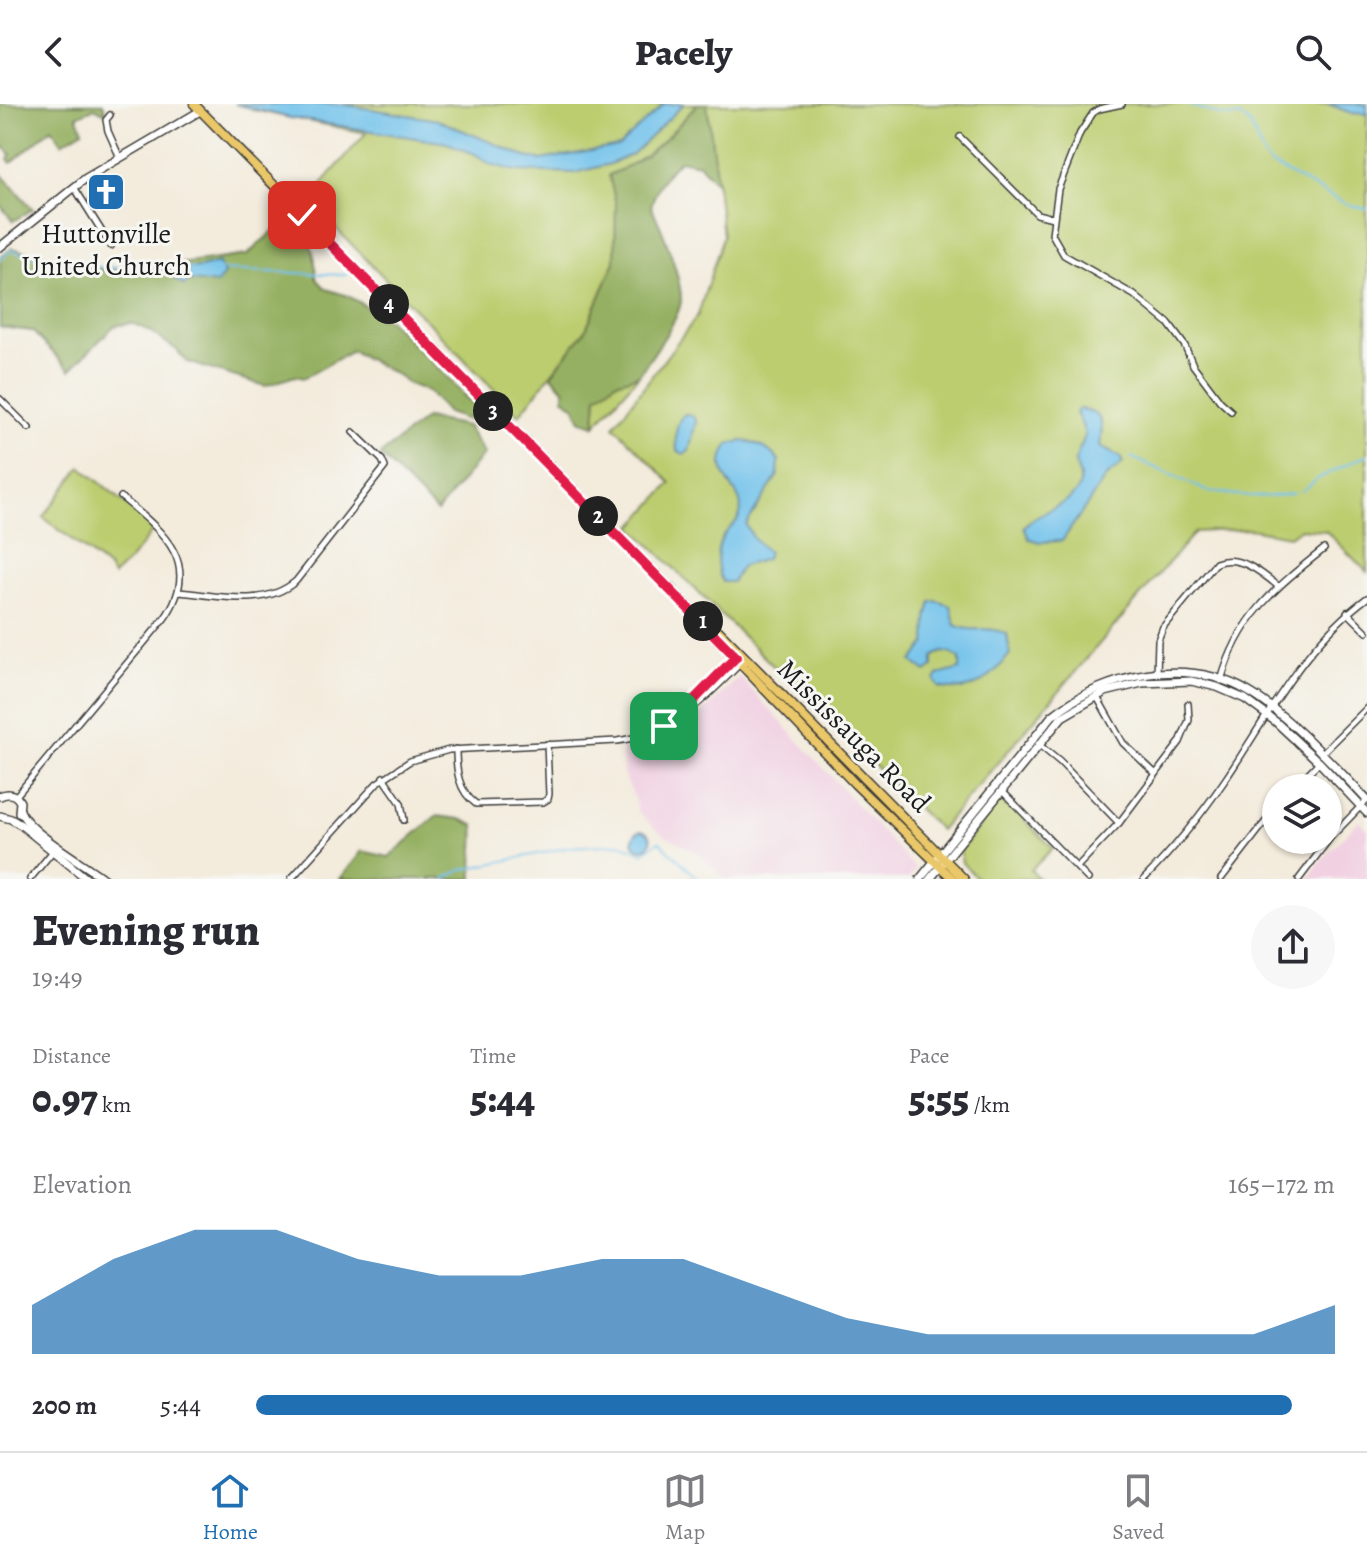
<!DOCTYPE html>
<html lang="en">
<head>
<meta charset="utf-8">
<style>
	:root { --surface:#fff; --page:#f7f7f7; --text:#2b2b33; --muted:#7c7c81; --line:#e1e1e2; --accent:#1f6fb2 }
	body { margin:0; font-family:Alegreya,serif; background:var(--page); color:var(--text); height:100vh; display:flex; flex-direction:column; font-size:30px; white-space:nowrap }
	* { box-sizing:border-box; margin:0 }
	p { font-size:26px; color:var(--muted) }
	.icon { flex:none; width:44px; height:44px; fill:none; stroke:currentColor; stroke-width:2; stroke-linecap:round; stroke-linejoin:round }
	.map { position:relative; height:775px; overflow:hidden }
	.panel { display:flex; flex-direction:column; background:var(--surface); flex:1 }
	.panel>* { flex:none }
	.fabs { position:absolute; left:1262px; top:670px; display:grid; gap:16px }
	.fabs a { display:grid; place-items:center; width:80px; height:80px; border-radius:50%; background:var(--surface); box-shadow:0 2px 6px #0004; font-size:40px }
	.pin { position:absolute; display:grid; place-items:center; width:68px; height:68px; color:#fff; margin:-34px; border-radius:16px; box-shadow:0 4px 12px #0006 }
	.km { position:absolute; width:40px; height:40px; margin:-20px; border-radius:50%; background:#222; color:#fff; font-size:22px; line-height:40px; text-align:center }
	.round { display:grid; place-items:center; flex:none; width:84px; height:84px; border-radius:42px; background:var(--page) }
	.summary { display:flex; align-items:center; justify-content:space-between; height:136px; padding:0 32px }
	h1 { font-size:44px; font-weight:800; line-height:60px }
	.metrics { display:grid; grid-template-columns:repeat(3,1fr); gap:12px; height:136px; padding:8px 32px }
	.metrics div { display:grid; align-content:center }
	.metrics b { font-size:40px; font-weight:800 }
	.metrics small { font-size:22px; font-weight:400 }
	.metrics p { font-size:22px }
	.chart { height:224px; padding:16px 32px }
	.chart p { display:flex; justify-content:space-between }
	.chart svg { width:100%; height:144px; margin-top:8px; fill:var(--accent); opacity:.7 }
	ul { padding:0 32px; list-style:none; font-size:26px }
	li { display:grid; grid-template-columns:128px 96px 1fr; align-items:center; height:60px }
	li i { height:20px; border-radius:10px; background:var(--accent) }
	header { display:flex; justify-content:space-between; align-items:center; height:104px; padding:0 32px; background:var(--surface); font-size:36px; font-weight:800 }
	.tab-bar { display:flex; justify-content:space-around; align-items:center; height:112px; border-top:2px solid var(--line); background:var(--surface); font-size:22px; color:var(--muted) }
	.tab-bar a { display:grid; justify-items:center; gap:4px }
	.tab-bar .selected { color:var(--accent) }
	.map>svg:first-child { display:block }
	.built { fill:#f1d0e2 }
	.green { fill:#bccd70; stroke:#6c7446; stroke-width:2 }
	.forest { fill:#95b062; stroke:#58663f; stroke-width:2 }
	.water { fill:#70c1eb; stroke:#466e84; stroke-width:2 }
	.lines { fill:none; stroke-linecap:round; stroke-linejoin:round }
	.stream { stroke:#70c1eb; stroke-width:2 }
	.minor-casing { stroke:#3c3b39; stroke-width:8 }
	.tertiary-casing { stroke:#3c3b39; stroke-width:10 }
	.primary-casing { stroke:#3c3b39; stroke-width:11 }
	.minor { stroke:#fff; stroke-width:5 }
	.tertiary { stroke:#fff; stroke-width:7 }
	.primary { stroke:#eac769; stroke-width:8 }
	.route-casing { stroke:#fff; stroke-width:16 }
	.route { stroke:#e11d48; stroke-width:10 }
	.labels { text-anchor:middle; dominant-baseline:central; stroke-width:6; stroke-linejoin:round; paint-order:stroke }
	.poi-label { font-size:28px; fill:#1c1c1c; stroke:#f6f6f2 }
	.street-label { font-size:28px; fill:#1c1c1c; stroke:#f6f6f2 }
</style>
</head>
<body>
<header><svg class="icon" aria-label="back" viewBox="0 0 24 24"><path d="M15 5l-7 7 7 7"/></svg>Pacely<svg class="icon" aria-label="search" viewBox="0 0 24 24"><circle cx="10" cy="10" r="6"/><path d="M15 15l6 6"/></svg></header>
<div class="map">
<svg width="1367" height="775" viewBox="0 0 1367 775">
	<rect width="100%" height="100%" fill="#f6f6f2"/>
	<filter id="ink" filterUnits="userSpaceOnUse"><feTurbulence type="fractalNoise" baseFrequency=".0125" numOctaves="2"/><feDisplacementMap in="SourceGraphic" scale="16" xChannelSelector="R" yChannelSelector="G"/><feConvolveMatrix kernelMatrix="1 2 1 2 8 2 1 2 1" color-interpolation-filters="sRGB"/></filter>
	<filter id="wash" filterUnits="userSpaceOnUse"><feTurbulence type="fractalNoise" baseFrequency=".006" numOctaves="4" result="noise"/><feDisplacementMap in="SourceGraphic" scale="32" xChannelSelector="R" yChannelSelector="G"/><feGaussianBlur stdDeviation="1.8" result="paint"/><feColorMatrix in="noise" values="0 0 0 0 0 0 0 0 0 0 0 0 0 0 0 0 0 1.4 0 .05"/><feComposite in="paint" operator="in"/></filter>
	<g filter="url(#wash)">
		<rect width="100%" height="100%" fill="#f3ebdb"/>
		<g class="built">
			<polygon points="740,573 916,765 908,775 726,775 697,748 660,729 638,708 632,687 623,671 622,645 652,638 680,625 702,609"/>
			<polygon points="1359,716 1367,726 1367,775 1308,775 1328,749"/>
		</g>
		<g class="green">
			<path d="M252,0H697C671,31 647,56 609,71L616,100L615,158L585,227L519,311L308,96L366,29L252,6Z"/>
			<polygon points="707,0 1367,0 1367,468 1326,427 1300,425 1289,432 1250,425 1195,428 940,726 632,423 671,379 614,322 698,211 723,132"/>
			<polygon points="639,271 595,321 597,292 616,278"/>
			<polygon points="81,363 155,424 129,457 113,472 108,464 43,413"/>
			<polygon points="1000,697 1006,698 1053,744 1031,766 1039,775 978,775 962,759 960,747"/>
		</g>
		<g class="forest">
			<polygon points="0,0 103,0 106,9 95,4 77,12 83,26 62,39 52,24 11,59 8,55 11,50 0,39"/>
			<path d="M697,0H707L717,80L699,60L680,56C664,70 656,83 651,103C661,121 686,184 680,202C675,221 650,254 639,271L616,278L597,292L595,321L581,317L575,303L564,294V285L551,271L585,227L615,158L616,100L609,71C647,56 671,31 697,0Z"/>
			<polygon points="0,69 33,105 13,117 0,101"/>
			<path d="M282,119C311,129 316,145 316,174L326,185L348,192L364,201L379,214L388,215L451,277C460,290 476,300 483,314L468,316L447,309L429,288L406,279L397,271L352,247L304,274L295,272L265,282L187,258L177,246L148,226L132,219L114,222L70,266L32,227L0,223V154L12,144L103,166H136L247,151Z"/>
			<polygon points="426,314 467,322 484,350 437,408 380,351"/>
			<path d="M436,712L460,715L474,721C476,739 472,757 473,775H340L362,747L389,753Z"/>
		</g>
		<g class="water">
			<polygon points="235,0 341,0 438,16 526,53 541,56 619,42 664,0 684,0 633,50 610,60 575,69 516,67 490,60 475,50 447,39 290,14"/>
			<polygon points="1328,0 1367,0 1367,10 1351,9"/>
			<polygon points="218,159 224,170 217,180 191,177 183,181 173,174 178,165 201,164"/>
			<path d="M1079,305C1107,309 1102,323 1100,343L1120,353L1123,359L1106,373L1062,437L1040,438L1029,435L1024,423C1035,407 1083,399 1080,375C1080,369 1075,363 1075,357C1082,332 1092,338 1076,309Z"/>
			<path d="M685,310L693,312L696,317L689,347L684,350L677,346C675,335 675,317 685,310Z"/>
			<path d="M742,337C758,338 768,345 779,356L778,371L746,421L754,435L768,448L766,455L742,462L732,478H723C715,465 715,442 725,430C730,423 738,419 740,410C747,383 706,375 729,340Z"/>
			<path d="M937,497L951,502L955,521C972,530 985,520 1007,530L1010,550C992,574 972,592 939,583L935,576L938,571L960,565V555C950,548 943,545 933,553V563L926,568L912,557L926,540L927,513L931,498Z"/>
			<circle cx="642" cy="736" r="9"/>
		</g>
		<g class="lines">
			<g class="stream">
				<polyline points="1185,0 1223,12 1241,13 1250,20 1263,51 1270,60 1346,100 1367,105"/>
				<polyline points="0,156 11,146 72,162 193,165"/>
				<polyline points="219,166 346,171"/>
				<path d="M1131,353L1207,387C1219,387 1228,391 1240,391C1257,393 1277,393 1294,389"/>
				<polyline points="1302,387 1319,374 1367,351"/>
				<polyline points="444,775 461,766 570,743 621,740 643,749 659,737 699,775"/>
			</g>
		</g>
	</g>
	<g filter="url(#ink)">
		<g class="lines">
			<g class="minor-casing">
				<g id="minor">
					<polyline points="1122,0 1099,5 1093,9 1080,29 1058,85 1052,130 1064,151 1134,191 1168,219 1185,242 1193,261 1220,297 1231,307"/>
					<polyline points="110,11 106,16 108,27 120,54"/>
					<polyline points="960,33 1037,110 1053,114"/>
					<polyline points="74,83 111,142"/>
					<polyline points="0,295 29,324"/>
					<path d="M179,488C218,491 263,505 296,477L385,363L382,356L353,328"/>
					<polyline points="1347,508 1367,528"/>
					<path d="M1157,570L1158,536L1163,523L1216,459C1239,450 1261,468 1278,482"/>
					<path d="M1221,577C1238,514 1275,484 1324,445"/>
					<polyline points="1097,593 1123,639 1156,670"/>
					<polyline points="674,615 735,554"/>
					<polyline points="1038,640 1060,658 1119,719"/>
					<path d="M456,645C456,666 458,687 476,700L543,698L548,695L549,690L547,640"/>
					<polyline points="1321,650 1367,604"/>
					<polyline points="383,673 401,699 404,716"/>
					<polyline points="1294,684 1319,658"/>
					<polyline points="1002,687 1088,775"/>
					<path d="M16,692L164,515C204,459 162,427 121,393"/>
					<polyline points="1077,763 1119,719 1180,638 1189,616 1188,600"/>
					<polyline points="30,775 53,747"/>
					<path d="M291,775L377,679L410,657L449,646L617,637C673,629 702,597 741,559"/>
					<path d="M1144,775C1174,745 1201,711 1225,676C1269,611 1303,541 1367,494"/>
					<polyline points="1221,775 1276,704"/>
					<polyline points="1299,775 1330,734 1367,696"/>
				</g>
			</g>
			<g class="tertiary-casing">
				<g id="tertiary">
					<polyline points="0,143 86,74 200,7"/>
					<path d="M0,692C8,688 16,690 20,698L19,708"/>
					<path d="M20,706C27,728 84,759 104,775"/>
					<polyline points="0,712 11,715 21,721 87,775"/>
					<path d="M920,775L1052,612C1105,569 1188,552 1249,588C1287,610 1337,664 1367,696"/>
					<polyline points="930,775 1062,613 1105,588 1142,579 1191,577 1217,583 1245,595 1276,618 1319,658 1367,709"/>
				</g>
			</g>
			<g class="primary-casing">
				<g id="primary">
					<polyline points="194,0 709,523 714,532 855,680 953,775"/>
					<polyline points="710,524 719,527 964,775"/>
				</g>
			</g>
			<use href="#minor" class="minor"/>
			<use href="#tertiary" class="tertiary"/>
			<use href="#primary" class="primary"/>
		</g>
	</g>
	<g class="lines" filter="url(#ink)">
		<g class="route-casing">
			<polyline id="route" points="302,111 736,553 692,598 664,622"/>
		</g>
		<use href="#route" class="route"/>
	</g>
	<defs>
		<g id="church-square" transform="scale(2)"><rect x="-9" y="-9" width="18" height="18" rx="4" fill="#1f6fb2" stroke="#f6f6f2"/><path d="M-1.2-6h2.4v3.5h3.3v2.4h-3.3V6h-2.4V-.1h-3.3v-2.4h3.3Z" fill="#fff"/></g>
	</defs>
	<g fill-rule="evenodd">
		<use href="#church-square" x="106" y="88"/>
	</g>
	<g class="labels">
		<g class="poi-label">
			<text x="106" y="130">Huttonville<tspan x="106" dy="32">United Church</tspan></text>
		</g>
		<g class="street-label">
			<text transform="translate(854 632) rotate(45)">Mississauga Road</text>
		</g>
	</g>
</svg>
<div class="fabs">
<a><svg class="icon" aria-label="layers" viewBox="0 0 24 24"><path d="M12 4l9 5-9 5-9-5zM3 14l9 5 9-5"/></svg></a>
</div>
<div class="pin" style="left:664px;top:622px;background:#1e9e55"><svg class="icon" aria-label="arrive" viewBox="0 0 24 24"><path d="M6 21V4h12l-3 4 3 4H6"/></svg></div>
<div class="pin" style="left:302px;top:111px;background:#d93025"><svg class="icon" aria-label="check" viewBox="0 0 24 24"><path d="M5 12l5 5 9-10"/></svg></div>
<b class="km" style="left:703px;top:517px">1</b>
<b class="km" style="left:598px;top:412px">2</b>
<b class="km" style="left:493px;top:307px">3</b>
<b class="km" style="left:389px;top:200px">4</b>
</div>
<section class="panel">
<div class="summary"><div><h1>Evening run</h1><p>19:49</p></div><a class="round"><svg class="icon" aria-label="share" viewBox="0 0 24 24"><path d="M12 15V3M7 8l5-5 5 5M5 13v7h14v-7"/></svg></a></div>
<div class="metrics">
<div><p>Distance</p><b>0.97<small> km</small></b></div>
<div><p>Time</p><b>5:44</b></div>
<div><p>Pace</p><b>5:55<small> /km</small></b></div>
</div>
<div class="chart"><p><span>Elevation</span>165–172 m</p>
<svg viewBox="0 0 160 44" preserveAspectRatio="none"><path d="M0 44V29L10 15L20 6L30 6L40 15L50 20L60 20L70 15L80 15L90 24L100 33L110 38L120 38L130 38L140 38L150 38L160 29V44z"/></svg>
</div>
<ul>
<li><b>200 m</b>5:44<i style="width:96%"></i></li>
</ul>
</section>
<nav class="tab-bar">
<a class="selected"><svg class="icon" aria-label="home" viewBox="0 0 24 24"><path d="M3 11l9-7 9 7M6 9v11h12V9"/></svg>Home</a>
<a><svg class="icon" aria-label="map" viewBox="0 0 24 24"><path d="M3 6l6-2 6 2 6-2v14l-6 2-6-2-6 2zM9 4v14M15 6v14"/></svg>Map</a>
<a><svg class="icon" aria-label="saved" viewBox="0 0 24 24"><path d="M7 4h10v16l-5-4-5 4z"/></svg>Saved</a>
</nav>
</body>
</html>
